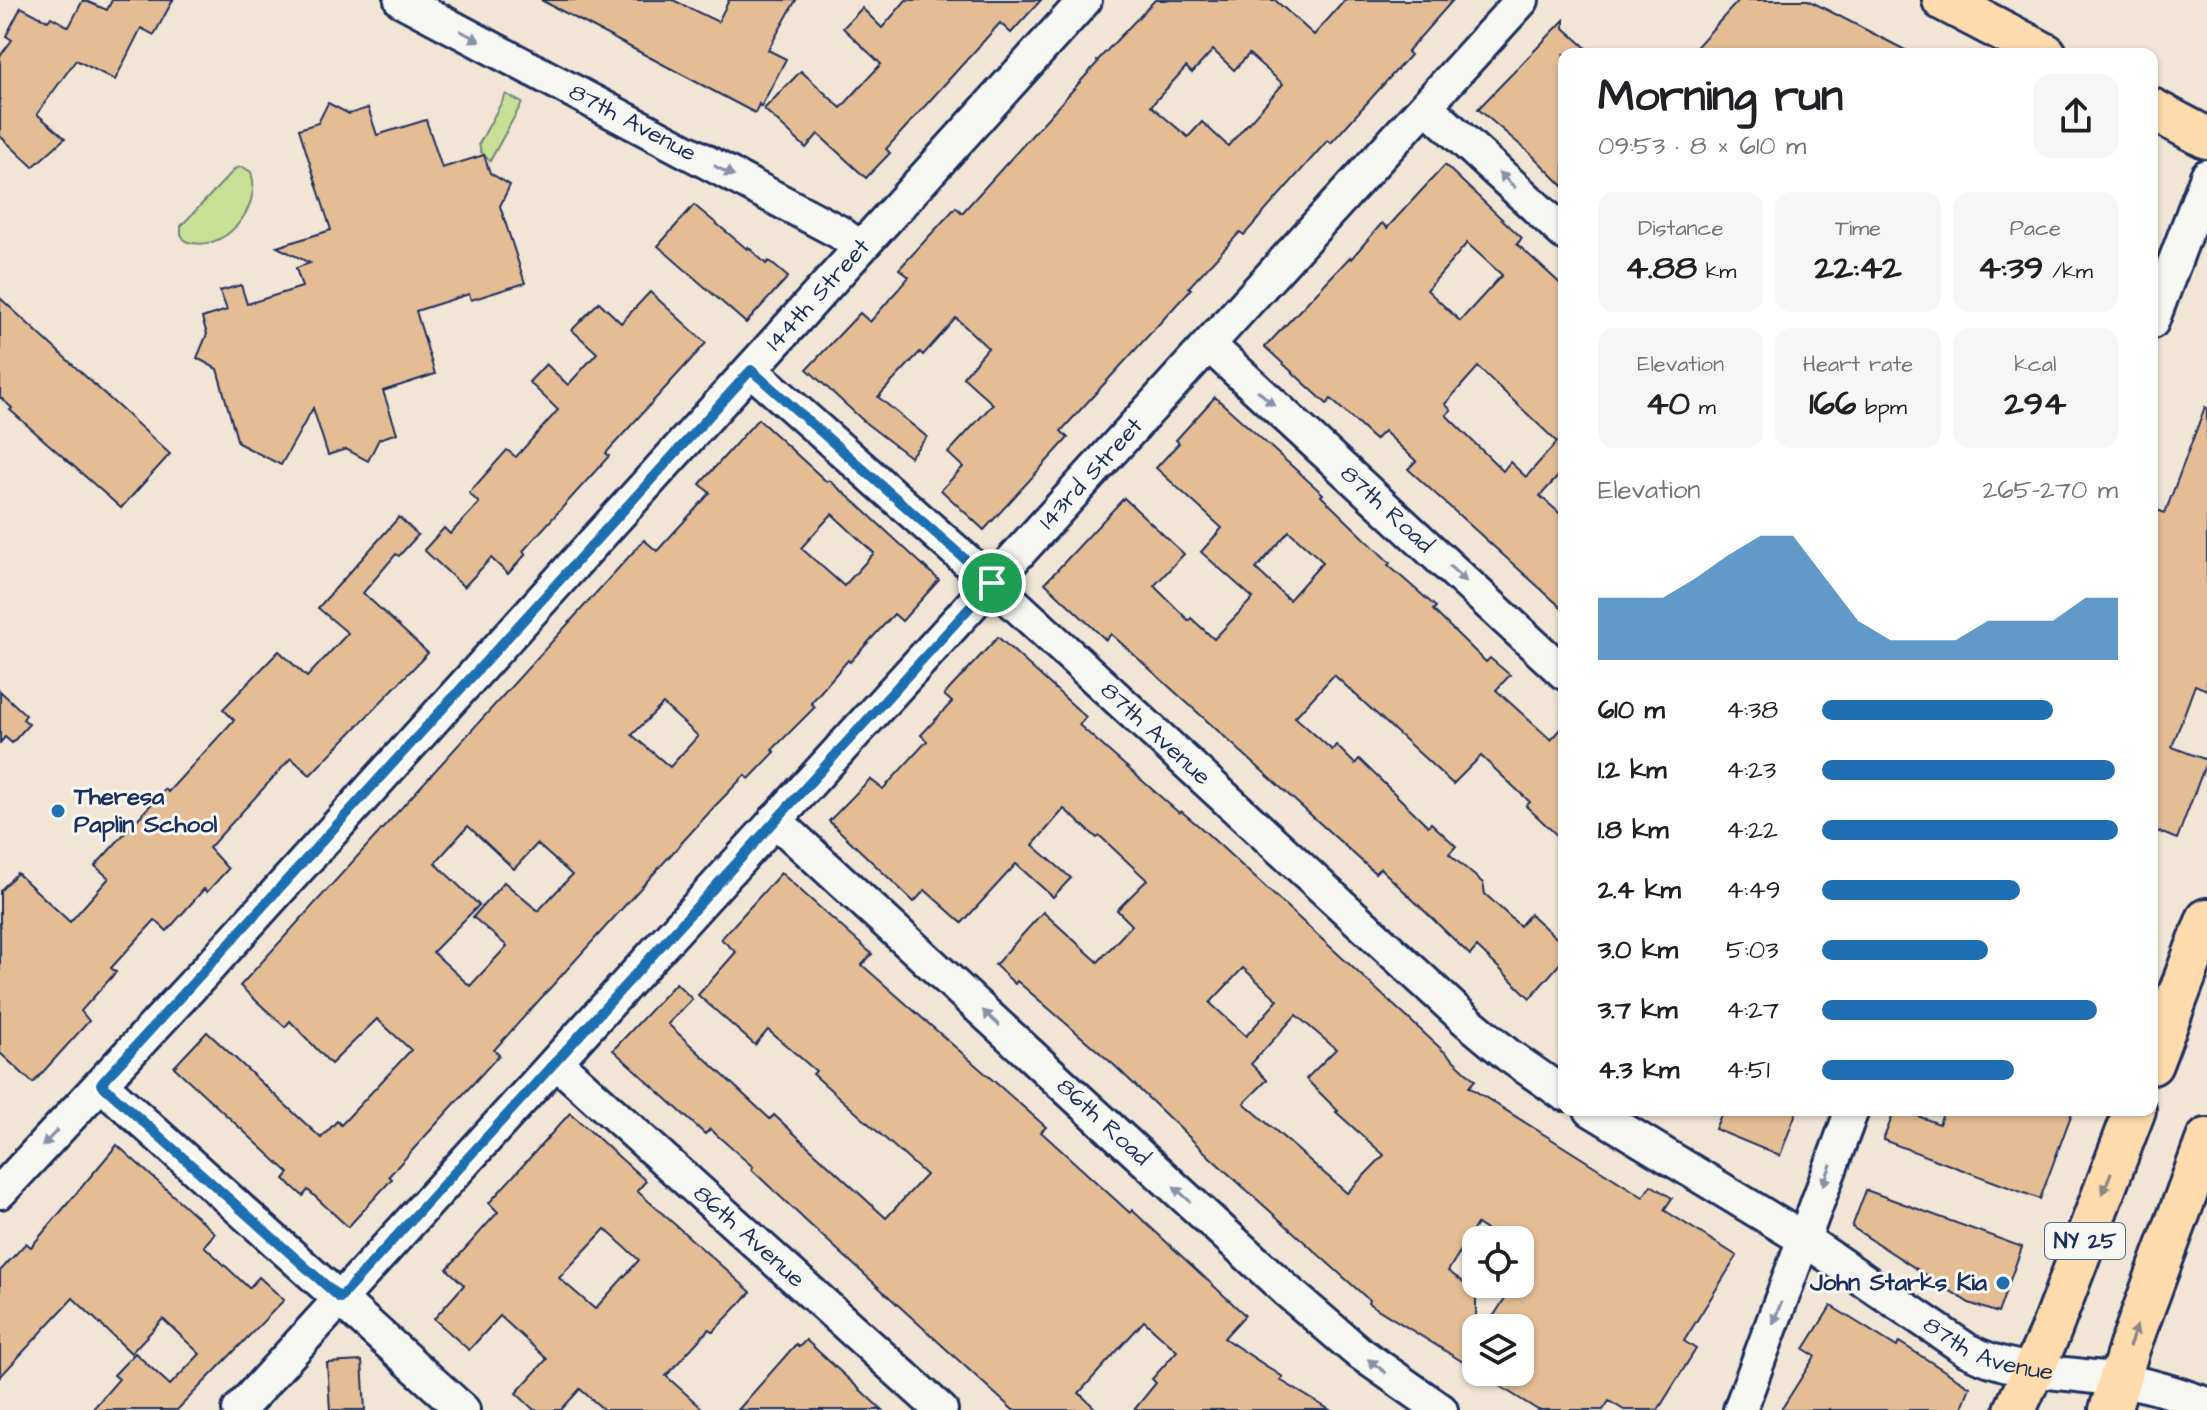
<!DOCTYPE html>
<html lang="en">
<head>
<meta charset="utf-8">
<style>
	:root { --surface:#fff; --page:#f6f6f6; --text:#202124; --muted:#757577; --accent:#1f6fb2 }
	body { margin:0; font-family:"Architects Daughter",sans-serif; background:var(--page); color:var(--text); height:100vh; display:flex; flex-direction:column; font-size:30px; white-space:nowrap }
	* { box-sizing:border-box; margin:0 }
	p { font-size:26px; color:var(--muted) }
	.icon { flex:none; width:44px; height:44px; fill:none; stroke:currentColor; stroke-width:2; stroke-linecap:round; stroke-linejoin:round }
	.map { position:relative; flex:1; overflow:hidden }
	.details { position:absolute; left:1558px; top:48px; width:600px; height:1068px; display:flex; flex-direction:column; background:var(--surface); border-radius:16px; box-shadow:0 2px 6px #0004 }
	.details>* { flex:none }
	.tools { position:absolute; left:1462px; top:1226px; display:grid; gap:16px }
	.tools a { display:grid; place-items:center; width:72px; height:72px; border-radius:16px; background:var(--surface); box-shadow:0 2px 6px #0004; font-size:40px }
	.pin { position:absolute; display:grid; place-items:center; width:68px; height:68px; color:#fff; margin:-34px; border:4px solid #fff; border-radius:50%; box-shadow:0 2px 8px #0007 }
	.round { display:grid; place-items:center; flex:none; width:84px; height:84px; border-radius:16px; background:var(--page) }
	.overview { display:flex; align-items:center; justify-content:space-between; height:136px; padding:0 40px }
	h1 { font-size:44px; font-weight:700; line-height:60px }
	.metrics { display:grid; grid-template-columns:repeat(3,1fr); gap:12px; height:136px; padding:8px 40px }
	.metrics div { display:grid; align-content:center; border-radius:16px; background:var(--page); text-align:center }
	.metrics b { font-size:34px; font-weight:700 }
	.metrics small { font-size:22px; font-weight:400 }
	.metrics p { font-size:22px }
	.chart { height:224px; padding:16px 40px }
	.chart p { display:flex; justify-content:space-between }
	.chart svg { width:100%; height:144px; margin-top:8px; fill:var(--accent); opacity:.7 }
	ul { padding:0 40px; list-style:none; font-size:26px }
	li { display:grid; grid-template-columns:128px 96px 1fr; align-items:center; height:60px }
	li i { height:20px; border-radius:10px; background:var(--accent) }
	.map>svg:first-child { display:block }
	.green { fill:#c8df95; stroke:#72877a; stroke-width:2 }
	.building { fill:#e5bd95; stroke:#1b2f5e; stroke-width:2; fill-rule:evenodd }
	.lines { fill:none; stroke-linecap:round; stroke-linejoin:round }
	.minor-casing { stroke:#1b2f5e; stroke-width:38 }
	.major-casing { stroke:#1b2f5e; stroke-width:46 }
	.minor { stroke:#f6f6f2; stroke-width:32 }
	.major { stroke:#fedbac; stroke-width:40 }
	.oneway { fill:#8892a8 }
	.oneway2 { fill:#8c8585 }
	.route-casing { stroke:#fff; stroke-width:16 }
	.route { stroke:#1f6fb2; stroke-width:10 }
	.poi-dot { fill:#1f6fb2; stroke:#f6f6f2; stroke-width:3 }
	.labels { text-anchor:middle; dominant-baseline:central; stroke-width:6; stroke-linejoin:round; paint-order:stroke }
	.shield { fill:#f6f6f2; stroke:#5d6b8a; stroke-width:2 }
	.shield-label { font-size:22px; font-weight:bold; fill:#1b2f5e }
	.street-label { font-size:24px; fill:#1b2f5e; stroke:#f6f6f2 }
	.poi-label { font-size:24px; font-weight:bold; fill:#1b2f5e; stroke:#f6f6f2; text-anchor:start }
</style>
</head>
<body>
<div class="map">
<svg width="2207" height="1410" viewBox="0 0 2207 1410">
	<rect width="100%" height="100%" fill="#f1e5d6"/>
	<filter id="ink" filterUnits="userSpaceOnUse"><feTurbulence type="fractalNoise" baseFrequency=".0125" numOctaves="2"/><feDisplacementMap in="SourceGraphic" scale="16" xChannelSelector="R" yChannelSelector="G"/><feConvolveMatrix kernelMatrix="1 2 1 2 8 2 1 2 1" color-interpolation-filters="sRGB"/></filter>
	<g filter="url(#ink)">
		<g class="green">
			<polygon points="506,94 522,103 490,161 481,152 479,144"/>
			<path d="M243,167L251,172C263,208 223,256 185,241L181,234V226L236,168Z"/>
		</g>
		<g class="building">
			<polygon points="83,0 107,10 112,0 173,0 154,35 141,28 115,80 76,60 37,114 65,138 33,167 0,136 0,56 12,40 6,36 21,7 48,21 51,17 69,27"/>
			<polygon points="541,0 673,0 718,22 729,0 796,0 768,50 786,59 761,107 759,104 755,113"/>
			<polygon points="906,0 1041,0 1011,33 1000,23 886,149 890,153 866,178 818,134 806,148 764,109 801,71 841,108 881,64 843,28 862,8 882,28"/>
			<path d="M1155,0H1275L1314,35L1345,0H1453L1407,52L1410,55L1331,143L1328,140L1244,235L1240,232L1189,287L1191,289L1061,431L1068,438L984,530L941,490L963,467L948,453L993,404L963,377L988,348L956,318L923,355L920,352L878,397L927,437L910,457L867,424L807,369L860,313L870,322L909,277L899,269L956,207L962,213L1098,62L1097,61ZM1213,50L1234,70L1249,54L1283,84L1228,146L1202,122L1188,137L1151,106L1186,67L1192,73Z"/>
			<polygon points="1739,0 1808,0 1913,54 1690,54"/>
			<polygon points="1564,20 1564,28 1593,54 1564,54 1564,187 1532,155 1478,109"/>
			<polygon points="328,103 349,114 368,108 377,135 426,120 442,168 484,155 490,173 510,185 500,206 525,283 471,300 469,294 416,311 435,374 383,391 397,433 379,439 368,461 346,449 328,455 313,408 281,465 238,443 217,369 197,358 207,334 202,318 227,310 220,291 241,285 247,304 302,287 296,268 310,263 277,247 331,230 299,129 318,123"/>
			<path d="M1445,165L1522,238L1517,244L1564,287V470L1540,496L1564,517V610L1408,469L1416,461L1384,431L1375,440L1331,399L1327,404L1265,347L1350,257L1351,259L1382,223L1387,228ZM1467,243L1502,275L1460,321L1427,290ZM1478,367L1557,442L1526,477L1510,462L1503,471L1446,415L1451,410L1445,404Z"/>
			<polygon points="694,205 747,249 748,247 766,264 769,261 788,277 746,323 658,246"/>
			<polygon points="650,292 706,343 606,453 609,456 523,551 526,554 508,574 491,558 464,587 424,550 444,528 450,534 479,503 469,493 507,450 516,457 558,410 529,382 546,364 568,385 597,353 572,330 599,302 621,323"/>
			<polygon points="0,298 170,454 121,508 10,410 12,408 0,397"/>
			<path d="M1215,397L1323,494L1321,496L1390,563L1388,565L1436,607L1433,610L1486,662L1490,658L1510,675L1496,690L1551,740L1564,726V842L1526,806L1530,802L1481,756L1453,784L1334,675L1295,717L1332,750L1336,745L1355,764L1359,759L1428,826L1431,823L1456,846L1449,854L1483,883L1485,894L1520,926L1530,914L1564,945V959L1530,998L1477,947L1470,955L1380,868L1375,873L1111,634L1106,640L1045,583L1124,498L1184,554L1154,586L1189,621L1191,618L1214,639L1253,598L1201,552L1222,528L1156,468L1179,443L1176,440ZM1289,531L1323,562L1289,600L1256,569Z"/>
			<polygon points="2205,407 2207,408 2207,690 2195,685 2172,747 2207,760 2177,839 2152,829 2152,508 2165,513"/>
			<path d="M758,419L827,482L829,480L857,504L939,580L902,621L894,614L850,662L848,660L811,703L815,707L772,750L775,752L749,779L745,775L715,806L494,1050L499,1055L389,1176L392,1179L348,1227L308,1190L303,1196L284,1179L289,1173L174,1067L207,1032L321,1138L337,1121L341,1125L411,1050L377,1019L331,1064L290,1021L285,1027L240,986L644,540L657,551L710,493L700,484ZM832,514L874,553L844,586L801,548ZM663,704L698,736L670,767L632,735ZM468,826L514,869L537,844L572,875L538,911L504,882L473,917L507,946L470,986L433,952L479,905L435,863Z"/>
			<polygon points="399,517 418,535 399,556 396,554 363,593 428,653 310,775 291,758 209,848 228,869 207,892 204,889 167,931 155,920 111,968 116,972 81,1011 89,1021 33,1083 0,1053 0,891 17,873 70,922 109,878 95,866 165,789 168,792 234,720 223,709 279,651 307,677 348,633 318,608"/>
			<path d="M998,637L1086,717L1079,725L1179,813L1181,811L1200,827L1475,1080L1469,1087L1643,1197L1651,1185L1672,1198L1664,1210L1737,1256L1684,1341L1696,1349L1658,1410H1624L1609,1401L1603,1410H1538L1477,1372H1520V1328H1486L1514,1284H1520V1240H1501L1477,1224L1448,1271L1476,1291V1370L1368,1303L1369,1300L1212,1159L1114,1065L1017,981L1015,984L995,965L1043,912L1098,962L1132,925L1117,910L1147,880L1100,836L1097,838L1064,809L1033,845L1071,878L1053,897L1016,864L962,923L925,890L914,902L829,821L870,779L883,789L927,741L921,735L952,702L944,695ZM1243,968L1278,1000L1246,1036L1210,1003ZM1296,1015L1336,1049L1306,1079L1338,1111L1336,1112L1384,1155L1347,1193L1244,1103L1267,1080L1251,1064Z"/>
			<polygon points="0,691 26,715 23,719 29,724 12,743 5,737 0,743"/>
			<polygon points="781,873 872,954 862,965 1046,1127 1041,1132 1130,1213 1132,1210 1245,1315 1224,1338 1283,1377 1280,1380 1330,1410 1134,1410 1156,1383 1152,1379 1177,1351 1144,1321 1079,1393 1097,1410 1013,1410 806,1221 751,1169 753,1167 710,1129 705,1134 613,1050 676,983 692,999 668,1024 770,1119 774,1115 886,1218 926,1175 813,1074 816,1071 768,1030 755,1045 698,995 736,952 721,939"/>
			<polygon points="1723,1110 1797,1110 1780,1156 1715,1129"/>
			<polygon points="1895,1110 1902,1110 1939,1124 1944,1110 2073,1110 2040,1199 1883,1140"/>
			<path d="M570,1113L646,1181L637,1191L751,1292L713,1332L709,1329L666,1376L704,1410H604L580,1389L561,1410H534L516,1393L547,1359L500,1316L469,1350L434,1319L464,1285L447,1269L498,1212L489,1203ZM605,1229L639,1260L595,1309L559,1278Z"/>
			<polygon points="117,1145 215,1233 204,1246 249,1288 259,1277 284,1300 177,1410 92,1410 119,1379 114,1375 135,1353 170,1385 200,1354 163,1319 131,1353 73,1298 0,1377 0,1271 26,1243 31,1247"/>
			<polygon points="1866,1190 2022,1247 1998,1313 1969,1303 1852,1227"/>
			<polygon points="1831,1306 1897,1347 1899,1342 1970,1387 1961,1410 1781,1410 1815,1356 1804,1349"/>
			<polygon points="806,1340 855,1385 882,1410 738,1410 796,1344 799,1347"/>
			<polygon points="362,1361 365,1410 330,1410 327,1363"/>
		</g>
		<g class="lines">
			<g class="minor-casing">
				<g id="minor">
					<path id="s1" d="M401,0L839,232L860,248"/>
					<polyline points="1426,106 1564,233"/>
					<polyline points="2152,322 2207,176"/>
					<path id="s2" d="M1209,345L1564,673"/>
					<path id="s3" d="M751,370L992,583L1466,1020L1508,1055L1564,1094"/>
					<path id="s4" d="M775,820L1286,1290L1357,1351L1441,1410"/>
					<path id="s5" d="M556,1062L941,1410"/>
					<polyline points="101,1084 463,1410"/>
					<path id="s6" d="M1591,1110L1805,1240L1967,1350C2013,1374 2067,1372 2118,1380C2149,1384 2178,1394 2207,1404"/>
					<path id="s7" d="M0,1192L202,975L1085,0"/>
					<path id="s8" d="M239,1410L1522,0"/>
					<polyline points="1740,1410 1852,1110"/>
				</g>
			</g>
			<g class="major-casing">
				<g id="major">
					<polyline points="1943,0 2046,54"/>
					<polyline points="2152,109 2207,138"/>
					<polyline points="2152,1064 2207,919"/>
					<polyline points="2015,1410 2049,1335 2135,1110"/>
					<polyline points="2110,1410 2130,1346 2207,1139"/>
				</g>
			</g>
			<use href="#minor" class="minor"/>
			<use href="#major" class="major"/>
		</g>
		<defs><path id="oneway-solid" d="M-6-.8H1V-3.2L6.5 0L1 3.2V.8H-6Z" transform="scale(2)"/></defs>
		<g class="oneway">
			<use href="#oneway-solid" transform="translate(470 36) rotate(28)"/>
			<use href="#oneway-solid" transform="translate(724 171) rotate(28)"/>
			<use href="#oneway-solid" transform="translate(1507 180) rotate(-137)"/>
			<use href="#oneway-solid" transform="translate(1266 398) rotate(43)"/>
			<use href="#oneway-solid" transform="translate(1458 574) rotate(43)"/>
			<use href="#oneway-solid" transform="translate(991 1018) rotate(-137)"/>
			<use href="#oneway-solid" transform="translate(50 1138) rotate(133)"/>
			<use href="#oneway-solid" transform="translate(1827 1175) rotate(111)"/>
			<use href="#oneway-solid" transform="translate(1182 1194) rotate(-137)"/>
			<use href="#oneway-solid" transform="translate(1777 1313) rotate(111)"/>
			<use href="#oneway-solid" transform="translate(1377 1366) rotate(-143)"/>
		</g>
		<g class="oneway2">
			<use href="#oneway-solid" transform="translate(2107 1183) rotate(111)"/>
			<use href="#oneway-solid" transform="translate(2133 1336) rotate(-70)"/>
		</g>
	</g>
	<g class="lines" filter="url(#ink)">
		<g class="route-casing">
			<polygon id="route" points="751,370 992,583 340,1298 101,1084"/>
		</g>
		<use href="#route" class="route"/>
	</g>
	<g class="poi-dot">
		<circle cx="58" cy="811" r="8"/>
		<circle cx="2003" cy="1283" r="8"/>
	</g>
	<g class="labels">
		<rect class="shield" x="2045" y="1223" width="80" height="36" rx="6"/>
		<g class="shield-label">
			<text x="2085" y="1241">NY 25</text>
		</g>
		<g class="street-label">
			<text stroke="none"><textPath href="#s1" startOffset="262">87th Avenue</textPath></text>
			<text stroke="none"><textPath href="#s7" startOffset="1214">144th Street</textPath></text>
			<text stroke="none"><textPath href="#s8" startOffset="1266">143rd Street</textPath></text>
			<text stroke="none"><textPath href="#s2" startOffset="242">87th Road</textPath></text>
			<text stroke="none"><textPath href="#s3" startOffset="544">87th Avenue</textPath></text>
			<text stroke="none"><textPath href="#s4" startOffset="446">86th Road</textPath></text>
			<text stroke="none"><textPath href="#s5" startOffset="260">86th Avenue</textPath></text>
			<text stroke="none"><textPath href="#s6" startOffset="466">87th Avenue</textPath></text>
		</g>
		<g class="poi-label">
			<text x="74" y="797">Theresa<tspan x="74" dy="28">Paplin School</tspan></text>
			<text x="1987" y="1283" text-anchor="end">John Starks Kia</text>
		</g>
	</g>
</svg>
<div class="tools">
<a><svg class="icon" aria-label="locate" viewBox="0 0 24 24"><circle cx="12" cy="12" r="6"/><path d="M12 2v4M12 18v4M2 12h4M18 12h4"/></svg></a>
<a><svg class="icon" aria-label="layers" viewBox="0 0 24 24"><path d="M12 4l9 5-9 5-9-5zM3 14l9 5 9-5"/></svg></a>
</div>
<div class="pin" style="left:992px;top:583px;background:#1e9e55"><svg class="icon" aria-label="arrive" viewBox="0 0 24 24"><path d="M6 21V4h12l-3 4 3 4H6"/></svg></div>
<section class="details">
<div class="overview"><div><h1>Morning run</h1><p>09:53 · 8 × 610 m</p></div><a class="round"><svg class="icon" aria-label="share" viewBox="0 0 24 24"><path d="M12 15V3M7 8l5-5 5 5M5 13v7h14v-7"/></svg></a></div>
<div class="metrics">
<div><p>Distance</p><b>4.88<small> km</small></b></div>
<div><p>Time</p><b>22:42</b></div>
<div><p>Pace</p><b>4:39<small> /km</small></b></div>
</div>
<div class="metrics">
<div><p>Elevation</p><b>40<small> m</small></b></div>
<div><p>Heart rate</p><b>166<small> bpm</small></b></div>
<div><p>kcal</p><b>294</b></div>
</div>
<div class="chart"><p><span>Elevation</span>265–270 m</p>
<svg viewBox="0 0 160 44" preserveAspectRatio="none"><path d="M0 44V25L10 25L20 25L30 19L40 12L50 6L60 6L70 19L80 32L90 38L100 38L110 38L120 32L130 32L140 32L150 25L160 25V44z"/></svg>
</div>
<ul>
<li><b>610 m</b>4:38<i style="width:78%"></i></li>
<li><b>1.2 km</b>4:23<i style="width:99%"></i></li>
<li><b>1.8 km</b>4:22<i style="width:100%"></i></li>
<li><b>2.4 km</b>4:49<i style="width:67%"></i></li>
<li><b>3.0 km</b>5:03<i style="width:56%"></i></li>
<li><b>3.7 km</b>4:27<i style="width:93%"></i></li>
<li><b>4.3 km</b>4:51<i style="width:65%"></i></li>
</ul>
</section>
</div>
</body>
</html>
